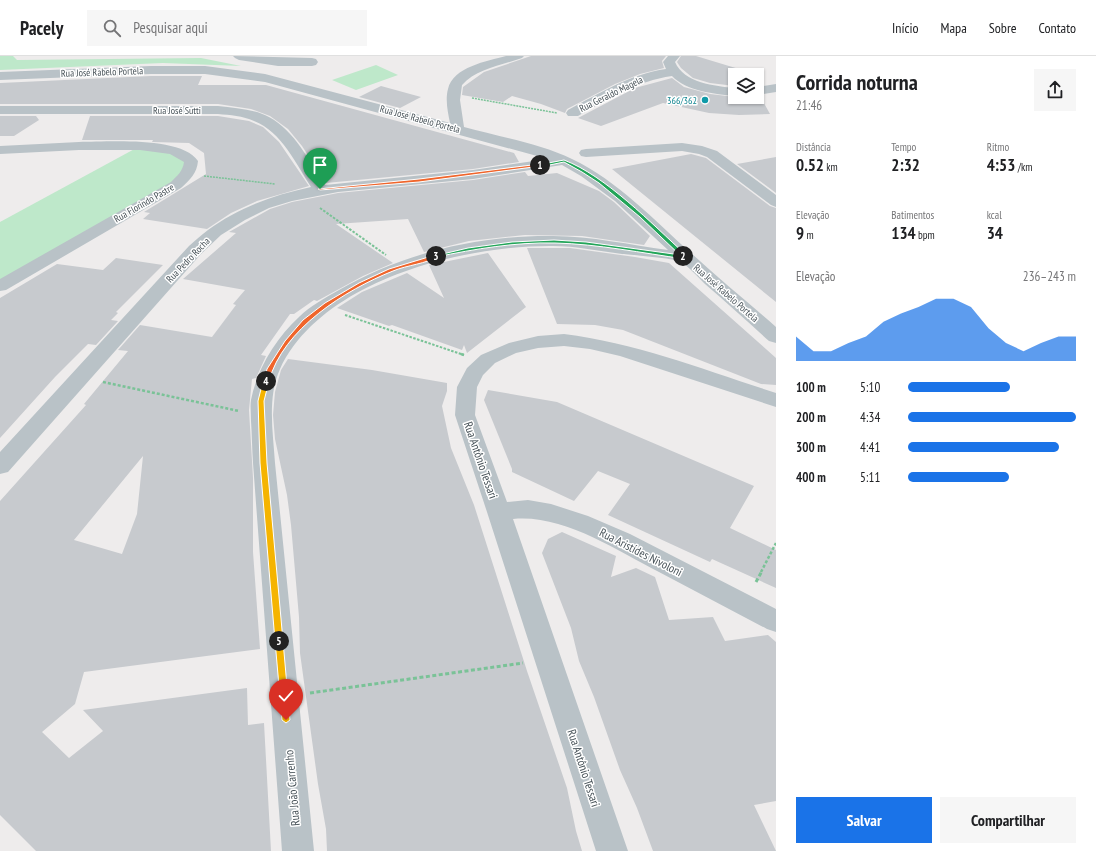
<!DOCTYPE html>
<html lang="pt">
<head>
<meta charset="utf-8">
<style>
	:root { --surface:#fff; --page:#f6f6f6; --text:#202124; --muted:#757577; --line:#e0e0e0; --accent:#1a73e8 }
	body { margin:0; font-family:"PT Sans Narrow",sans-serif; background:var(--page); color:var(--text); height:100vh; display:flex; flex-direction:column; font-size:15px; white-space:nowrap }
	* { box-sizing:border-box; margin:0 }
	p { font-size:13px; color:var(--muted) }
	.icon { flex:none; width:22px; height:22px; fill:none; stroke:currentColor; stroke-width:2; stroke-linecap:round; stroke-linejoin:round }
	.map { position:relative; flex:1; overflow:hidden }
	.side { display:flex; flex-direction:column; background:var(--surface); width:320px }
	.side>* { flex:none }
	.tools { position:absolute; left:728px; top:12px; display:grid; gap:8px }
	.tools a { display:grid; place-items:center; width:36px; height:36px; border-radius:0px; background:var(--surface); box-shadow:0 1px 3px #0004; font-size:20px }
	.pin { position:absolute; display:grid; place-items:center; width:34px; height:34px; color:#fff; margin:-41px -17px; border-radius:50% 50% 50% 0; rotate:-45deg; box-shadow:0 0 4px #0007 }
	.pin .icon { rotate:45deg }
	.km { position:absolute; width:20px; height:20px; margin:-10px; border-radius:50%; background:#222; color:#fff; font-size:11px; line-height:20px; text-align:center }
	.round { display:grid; place-items:center; flex:none; width:42px; height:42px; border-radius:0px; background:var(--page) }
	.headline { display:flex; align-items:center; justify-content:space-between; height:68px; padding:0 20px }
	h1 { font-size:22px; font-weight:700; line-height:30px }
	.metrics { display:grid; grid-template-columns:repeat(3,1fr); gap:6px; height:68px; padding:4px 20px }
	.metrics div { display:grid; align-content:center }
	.metrics b { font-size:17px; font-weight:700 }
	.metrics small { font-size:11px; font-weight:400 }
	.metrics p { font-size:11px }
	.chart { height:112px; padding:8px 20px }
	.chart p { display:flex; justify-content:space-between }
	.chart svg { width:100%; height:72px; margin-top:4px; fill:var(--accent); opacity:.7 }
	.cta { display:flex; gap:8px; margin-top:auto; padding:8px 20px }
	.cta a { flex:1; height:46px; border-radius:0px; background:var(--accent); color:#fff; font-size:16px; font-weight:700; line-height:46px; text-align:center }
	.cta a+a { background:var(--page); color:var(--text) }
	ul { padding:0 20px; list-style:none; font-size:13px }
	li { display:grid; grid-template-columns:64px 48px 1fr; align-items:center; height:30px }
	li i { height:10px; border-radius:5px; background:var(--accent) }
	header { display:flex; align-items:center; gap:24px; box-sizing:border-box; height:56px; padding:0 20px; background:var(--surface); border-bottom:1px solid var(--line) }
	header strong { font-size:19px }
	nav { display:flex; gap:22px; margin-inline-start:auto; font-size:14px }
	.search { width:280px; height:36px; background:var(--page); display:flex; align-items:center; gap:10px; box-sizing:border-box; padding:0 14px; border-radius:0px; color:var(--muted); font-size:15px }
	main { display:flex; flex:1; min-height:0 }
	.map>svg:first-child { display:block }
	.green { fill:#bee8ca }
	.building { fill:#c7cace; fill-rule:evenodd }
	.lines { fill:none; stroke-linecap:round; stroke-linejoin:round }
	.path-far3 { stroke:#7ac297; stroke-width:1.5; stroke-dasharray:2 1; stroke-linecap:butt }
	.path-far2 { stroke:#7ac297; stroke-width:2; stroke-dasharray:2.5 1.5; stroke-linecap:butt }
	.path-far1 { stroke:#7ac297; stroke-width:2.5; stroke-dasharray:3 2; stroke-linecap:butt }
	.path { stroke:#7ac297; stroke-width:3; stroke-dasharray:4 2.5; stroke-linecap:butt }
	.minor { fill:#b9c2c7; fill-rule:evenodd }
	.split-1 { fill:#f0652b; stroke:#fff }
	.split-2 { fill:#22a559; stroke:#fff }
	.split-3 { fill:#22a559; stroke:#fff }
	.split-4 { fill:#f0652b; stroke:#fff }
	.split-5 { fill:#f5b400; stroke:#fff }
	.split-6 { fill:#f5b400; stroke:#fff }
	.culture-dot { fill:#0f9aa8; stroke:#fff; stroke-width:1.5 }
	.labels { text-anchor:middle; dominant-baseline:central; stroke-width:3; stroke-linejoin:round; paint-order:stroke }
	.far-street-label { font-size:10px; fill:#465157; stroke:#fff }
	.far-culture-label { font-size:10px; fill:#0d838f; stroke:#fff; text-anchor:end }
	.street-label { font-size:12px; fill:#465157; stroke:#fff }
</style>
</head>
<body>
<header>
<strong>Pacely</strong>
<div class="search"><svg class="icon" aria-label="search" viewBox="0 0 24 24"><circle cx="10" cy="10" r="6"/><path d="M15 15l6 6"/></svg>Pesquisar aqui</div>
<nav><a>Início</a><a>Mapa</a><a>Sobre</a><a>Contato</a></nav>
</header>
<main>
<div class="map">
<svg width="776" height="795" viewBox="0 0 776 795">
	<rect width="100%" height="100%" fill="#eeecec"/>
	<g class="green">
		<polygon points="0,0 13,0 17,4 201,2 241,10 163,7 0,14"/>
		<polygon points="376,9 398,19 356,34 332,24"/>
		<polygon points="140,90 173,94 191,112 176,129 0,234 0,166"/>
	</g>
	<g class="building">
		<polygon points="531,0 666,0 662,5 664,12 640,18 615,28 567,53 565,57 541,48 512,40 503,46 462,39 463,31 484,16"/>
		<polygon points="681,0 696,0 762,20 757,23 757,19 735,19 735,30 710,27 693,22 681,12 677,6"/>
		<polygon points="151,20 202,20 198,29 266,29 514,97 519,106 473,113 326,127 302,90 288,73 270,60 251,53 218,48 0,48 0,27"/>
		<polygon points="672,22 684,31 710,38 735,41 760,40 770,58 739,59 709,57 663,47 601,70 578,62 635,32"/>
		<polygon points="381,30 421,41 400,52 359,41"/>
		<polygon points="0,60 36,60 39,64 14,80 0,80"/>
		<polygon points="90,60 218,60 249,65 263,71 279,86 309,130 257,145 231,157 207,173 143,163 150,157 144,156 206,118 204,97 189,87 152,86 153,84 82,84"/>
		<polygon points="691,98 706,102 770,150 776,152 776,246 612,113"/>
		<polygon points="776,101 776,137 737,108"/>
		<path d="M525,116L528,120L557,117L599,135L614,146L650,180L644,189L582,180L525,179L469,185L424,196L408,163L336,168L393,207L363,220L317,245L314,244L294,258H290L261,299L266,300L256,322L252,323L249,354L253,422V496L260,593L84,616L75,648L42,676L69,702L103,675L83,654L247,632L248,669L264,667L271,795H36L0,759V445L86,349L84,348L128,295L118,294L140,269L212,281L236,249L233,248L245,234L183,223L236,177L229,176L270,153L292,146L338,137L473,124ZM143,400L137,458L122,498L74,484Z"/>
		<polygon points="527,192 570,192 635,201 669,207 776,302 776,329 761,328 623,274 595,269 557,268"/>
		<polygon points="488,197 526,251 467,297 464,289 462,294 392,269 389,270 337,252 362,236 407,217 444,242 429,209"/>
		<polygon points="116,202 163,209 116,256 118,257 111,264 118,265 96,289 88,288 55,321 0,382 0,242 57,208 103,214"/>
		<polygon points="288,303 372,314 447,327 447,335 442,350 451,392 474,449 527,615 567,732 576,775 582,795 327,795 326,773 318,728 300,597 299,561 291,469 287,439 275,383 273,359 275,336 281,314"/>
		<polygon points="488,334 557,346 754,430 730,472 776,494 776,532 712,503 710,506 608,459 630,428 598,415 574,445 512,416 512,413 484,344"/>
		<polygon points="562,476 616,500 611,521 636,512 655,521 669,564 713,561 725,585 768,579 776,586 776,745 754,749 776,795 653,795 637,752 620,714 594,641 579,605 571,572 542,497 548,483"/>
	</g>
	<g class="lines">
		<g class="path-far3">
			<polyline points="472,42 557,57"/>
			<polyline points="204,120 275,128"/>
		</g>
		<g class="path-far2">
			<polyline points="320,152 386,199"/>
			<polyline points="345,259 464,299"/>
		</g>
		<g class="path-far1">
			<polyline points="461,298 464,299"/>
			<polyline points="103,326 239,355"/>
			<polyline points="761,516 776,487"/>
		</g>
		<g class="path">
			<polyline points="756,526 762,515"/>
			<polyline points="310,637 523,607"/>
		</g>
		<g class="minor">
			<polygon points="233,0 312,2 316,3 318,6 316,9 312,10 278,10 239,4 235,2"/>
			<path d="M506,0H524L522,2C502,9 476,13 462,29L460,44L464,71C500,81 539,87 572,103C618,125 654,164 691,197C719,223 748,246 776,271V287L769,285C748,266 727,247 705,228C698,221 689,211 681,206C674,202 632,199 622,198C599,195 576,190 553,190C464,189 321,224 280,313C267,342 273,376 275,407L314,795H282L253,407C252,393 252,379 251,365C251,358 250,350 251,344C257,313 276,282 299,261C310,250 325,242 339,234C403,197 479,179 553,180C591,180 630,189 668,194L615,145L581,120L562,109L473,123L338,136L292,145L269,152L245,164L221,179L201,198L8,416L0,418V396L189,190C195,185 201,179 208,174C239,151 274,139 311,131C296,108 282,76 254,65C243,60 230,59 218,58H0V50H218C235,52 254,53 269,61C295,75 309,105 325,129L473,114L548,103L265,26L205,18H151L0,24V16L151,10H205L265,18L450,67C448,57 445,44 448,33C453,11 487,5 506,0Z"/>
			<path d="M668,0H680L675,6C684,27 715,30 735,32V40C715,38 686,35 672,20C637,25 608,43 578,60H568L566,57L568,54C600,37 630,18 666,13L663,6Z"/>
			<polygon points="776,28 776,36 757,39 757,31"/>
			<path d="M79,86C108,86 181,80 198,105C197,117 190,124 181,132L6,234L0,235V223L171,126C177,120 183,115 184,106L170,98L140,94H79L0,98V90Z"/>
			<polygon points="682,87 702,90 717,95 776,139 776,151 771,149 707,101 699,98 682,95 586,101 581,100 579,97 581,94 586,93"/>
			<path d="M564,278C637,287 707,315 776,337V351L620,300L590,293L564,290L538,292L516,297L495,307L483,319L477,331L475,359L507,446L528,444L551,448L588,460L630,478L776,553V576L767,573C731,554 695,535 659,516C616,494 563,458 513,463L628,795H596L487,456L455,359L457,331L467,312L481,299L509,287L538,280Z"/>
		</g>
	</g>
	<polygon class="split-1" points="540,108 541,110 419,126 320,134 318,133 419,123"/>
	<path class="split-2" d="M564,104C606,120 652,168 685,198V201H682L640,161L599,127L582,116L564,106L540,111L538,109Z"/>
	<path class="split-3" d="M554,184L586,186L681,199L683,198L688,201L685,203C642,197 598,188 555,187C515,186 475,193 436,201L434,200L468,192L512,186Z"/>
	<path class="split-4" d="M435,199L439,200C426,208 407,209 393,215C345,234 283,273 269,325L264,326L267,313L285,285L303,264L325,247L359,227L389,213Z"/>
	<polygon class="split-5" points="266,323 269,325 264,345 267,407 283,585 279,588 275,585 260,407 258,345 263,325"/>
	<polygon class="split-6" points="279,581 283,585 290,664 286,667 282,664 275,585"/>
	<circle class="culture-dot" cx="705" cy="44" r="4"/>
	<g class="labels">
		<g class="far-street-label">
			<text transform="translate(102 16) rotate(-2)">Rua José Rabelo Portela</text>
			<text transform="translate(611 38) rotate(-26)">Rua Geraldo Magela</text>
			<text x="177" y="54">Rua José Sutti</text>
			<text transform="translate(420 63) rotate(15)">Rua José Rabelo Portela</text>
			<text transform="translate(144 147) rotate(-30)">Rua Florindo Pastre</text>
			<text transform="translate(188 204) rotate(-46)">Rua Pedro Rocha</text>
			<text transform="translate(726 237) rotate(41)">Rua José Rabelo Portela</text>
		</g>
		<g class="far-culture-label">
			<text x="697" y="44">366/362</text>
		</g>
		<g class="street-label">
			<text transform="translate(481 404) rotate(71)">Rua Antônio Tessari</text>
			<text transform="translate(641 496) rotate(27)">Rua Aristídes Nivoloni</text>
			<text transform="translate(584 712) rotate(72)">Rua Antônio Tessari</text>
			<text transform="translate(292 732) rotate(-95)">Rua João Carrenho</text>
		</g>
	</g>
</svg>
<div class="tools">
<a><svg class="icon" aria-label="layers" viewBox="0 0 24 24"><path d="M12 4l9 5-9 5-9-5zM3 14l9 5 9-5"/></svg></a>
</div>
<div class="pin" style="left:320px;top:133px;background:#1e9e55"><svg class="icon" aria-label="arrive" viewBox="0 0 24 24"><path d="M6 21V4h12l-3 4 3 4H6"/></svg></div>
<div class="pin" style="left:286px;top:664px;background:#d93025"><svg class="icon" aria-label="check" viewBox="0 0 24 24"><path d="M5 12l5 5 9-10"/></svg></div>
<b class="km" style="left:540px;top:109px">1</b>
<b class="km" style="left:683px;top:200px">2</b>
<b class="km" style="left:436px;top:200px">3</b>
<b class="km" style="left:266px;top:325px">4</b>
<b class="km" style="left:279px;top:585px">5</b>
</div>
<section class="side">
<div class="headline"><div><h1>Corrida noturna</h1><p>21:46</p></div><a class="round"><svg class="icon" aria-label="share" viewBox="0 0 24 24"><path d="M12 15V3M7 8l5-5 5 5M5 13v7h14v-7"/></svg></a></div>
<div class="metrics">
<div><p>Distância</p><b>0.52<small> km</small></b></div>
<div><p>Tempo</p><b>2:32</b></div>
<div><p>Ritmo</p><b>4:53<small> /km</small></b></div>
</div>
<div class="metrics">
<div><p>Elevação</p><b>9<small> m</small></b></div>
<div><p>Batimentos</p><b>134<small> bpm</small></b></div>
<div><p>kcal</p><b>34</b></div>
</div>
<div class="chart"><p><span>Elevação</span>236–243 m</p>
<svg viewBox="0 0 160 44" preserveAspectRatio="none"><path d="M0 44V29L10 38L20 38L30 33L40 29L50 20L60 15L70 11L80 6L90 6L100 11L110 24L120 33L130 38L140 33L150 29L160 29V44z"/></svg>
</div>
<ul>
<li><b>100 m</b>5:10<i style="width:61%"></i></li>
<li><b>200 m</b>4:34<i style="width:100%"></i></li>
<li><b>300 m</b>4:41<i style="width:90%"></i></li>
<li><b>400 m</b>5:11<i style="width:60%"></i></li>
</ul>
<div class="cta"><a>Salvar</a><a>Compartilhar</a></div>
</section>
</main>
</body>
</html>
